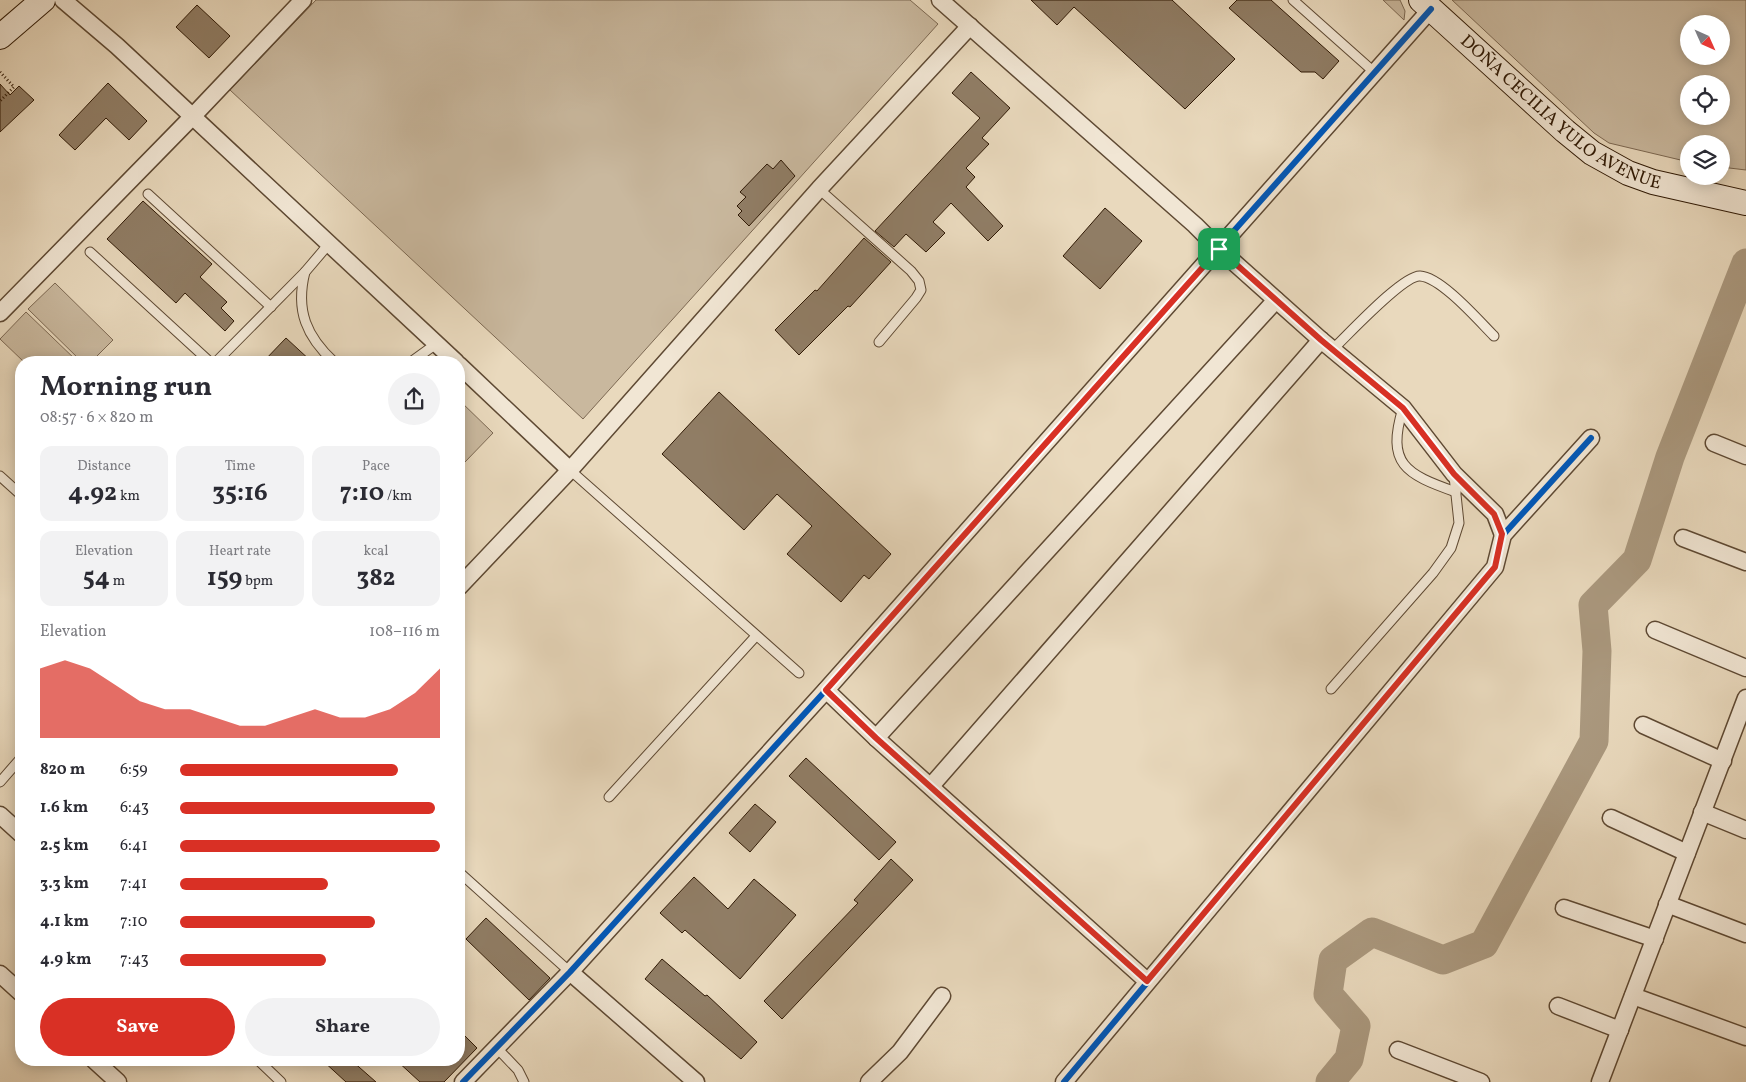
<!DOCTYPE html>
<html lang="en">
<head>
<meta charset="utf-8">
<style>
	:root { --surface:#fff; --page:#f2f2f3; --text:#2b2b33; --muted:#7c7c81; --accent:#d93025 }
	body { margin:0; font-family:Vollkorn,serif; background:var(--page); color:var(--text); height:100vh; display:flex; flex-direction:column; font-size:19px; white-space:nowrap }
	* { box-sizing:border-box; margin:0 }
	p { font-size:16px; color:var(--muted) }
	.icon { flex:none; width:28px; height:28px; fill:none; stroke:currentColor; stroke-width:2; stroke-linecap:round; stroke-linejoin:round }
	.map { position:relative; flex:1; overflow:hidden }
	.drawer { position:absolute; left:15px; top:356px; width:450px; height:710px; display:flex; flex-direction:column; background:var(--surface); border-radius:20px; box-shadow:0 2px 12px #0003 }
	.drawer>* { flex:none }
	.needle { width:32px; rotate:135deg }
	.tools { position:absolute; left:1680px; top:15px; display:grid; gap:10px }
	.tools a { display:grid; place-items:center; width:50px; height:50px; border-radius:50%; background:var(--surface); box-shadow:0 2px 12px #0003; font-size:25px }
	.pin { position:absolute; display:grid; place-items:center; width:42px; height:42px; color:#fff; margin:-21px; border-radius:10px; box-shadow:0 2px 8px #0006 }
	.round { display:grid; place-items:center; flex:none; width:52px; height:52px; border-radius:26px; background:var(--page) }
	.summary { display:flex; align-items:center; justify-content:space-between; height:85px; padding:0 25px }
	h1 { font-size:28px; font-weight:700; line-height:38px }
	.metrics { display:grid; grid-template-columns:repeat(3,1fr); gap:8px; height:85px; padding:5px 25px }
	.metrics div { display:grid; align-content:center; border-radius:12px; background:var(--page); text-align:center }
	.metrics b { font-size:25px; font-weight:700 }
	.metrics small { font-size:14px; font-weight:400 }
	.metrics p { font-size:14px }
	.chart { height:140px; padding:10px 25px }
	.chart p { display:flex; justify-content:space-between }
	.chart svg { width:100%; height:90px; margin-top:5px; fill:var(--accent); opacity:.7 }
	.primary-button { display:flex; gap:10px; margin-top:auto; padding:10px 25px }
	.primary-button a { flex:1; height:58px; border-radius:30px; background:var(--accent); color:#fff; font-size:20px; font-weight:700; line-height:58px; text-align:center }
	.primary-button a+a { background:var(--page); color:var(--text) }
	ul { padding:0 25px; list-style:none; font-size:16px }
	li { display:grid; grid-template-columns:80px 60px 1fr; align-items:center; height:38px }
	li i { height:12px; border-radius:6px; background:var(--accent) }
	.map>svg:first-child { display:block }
	.green { fill:#c9b89e; stroke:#7c6852; fill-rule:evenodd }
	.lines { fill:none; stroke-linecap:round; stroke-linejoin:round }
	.river { stroke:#aa987e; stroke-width:29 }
	.building { fill:#907d65; stroke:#2f1905 }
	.lane-casing { stroke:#5e4933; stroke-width:11 }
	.street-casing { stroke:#5e4933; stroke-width:19 }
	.secondary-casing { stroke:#2f1905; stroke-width:26 }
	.path { stroke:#2f1905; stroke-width:3; stroke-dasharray:1 2.5; stroke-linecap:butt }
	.lane { stroke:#f1e6d4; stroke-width:9 }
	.street { stroke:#f1e6d4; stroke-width:16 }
	.secondary { stroke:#f1e6d4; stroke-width:24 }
	.cycleway-casing { stroke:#f1e6d4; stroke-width:9 }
	.cycleway { stroke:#0057b8; stroke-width:6 }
	.route-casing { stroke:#fff; stroke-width:10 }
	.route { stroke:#d93025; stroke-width:6 }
	.labels { text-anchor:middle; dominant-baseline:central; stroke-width:5; stroke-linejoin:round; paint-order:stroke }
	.street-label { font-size:18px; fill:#2f1905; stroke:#f1e6d4 }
</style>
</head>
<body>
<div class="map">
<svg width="1746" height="1082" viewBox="0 0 1746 1082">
	<rect width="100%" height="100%" fill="#e9d9bd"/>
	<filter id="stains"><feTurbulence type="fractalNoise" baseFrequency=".004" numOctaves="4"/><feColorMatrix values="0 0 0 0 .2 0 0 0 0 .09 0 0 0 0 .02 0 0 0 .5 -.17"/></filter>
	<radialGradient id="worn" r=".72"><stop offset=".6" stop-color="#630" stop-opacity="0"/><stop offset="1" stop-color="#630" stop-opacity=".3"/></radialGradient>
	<g class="green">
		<polygon points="316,0 910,0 938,24 583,419 230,90"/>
		<polygon points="1383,0 1400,0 1405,11 1404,20"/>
		<path d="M1452,0H1746V170L1721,167V144H1689V162L1609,143L1594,133ZM1689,24H1721V56H1689ZM1689,84H1721V116H1689Z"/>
		<polygon points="55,283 113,340 91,362 82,362 28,309"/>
		<polygon points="26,312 78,362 24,362 0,339"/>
		<polygon points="459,400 493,433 465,462 459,455"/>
	</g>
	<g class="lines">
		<polyline class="river" points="1330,1082 1349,1059 1356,1026 1328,994 1333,960 1372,932 1443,960 1484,944 1594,741 1597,651 1593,605 1637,560 1670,457 1746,263"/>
	</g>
	<g class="building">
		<polygon points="1031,0 1172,0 1235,59 1185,109 1074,7 1057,25"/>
		<polygon points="1237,0 1271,0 1339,61 1323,79 1315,72 1301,72 1229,8"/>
		<polygon points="197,5 230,36 209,58 176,27"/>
		<polygon points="971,72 1010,108 982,138 989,144 966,168 975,177 966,187 1003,226 988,241 951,203 933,222 945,233 926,252 906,234 894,247 875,231 980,118 952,93"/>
		<polygon points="108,83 147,121 129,140 106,118 75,150 59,135"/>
		<polygon points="0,84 10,95 19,86 34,100 0,132"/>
		<polygon points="781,160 795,176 749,226 738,215 742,211 737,206 746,197 740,192 767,164 773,169"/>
		<polygon points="143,201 212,264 200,277 227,302 221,308 234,321 225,331 185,293 176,303 107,239"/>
		<polygon points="1105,208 1142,241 1100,289 1063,256"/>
		<polygon points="864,238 891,262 850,307 848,306 799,355 775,330 815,290 817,291"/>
		<polygon points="286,338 312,362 263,362"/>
		<polygon points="719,392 891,554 869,579 864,575 841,602 787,554 812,526 777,494 744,530 662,454"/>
		<polygon points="806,758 896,842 879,860 789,776"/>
		<polygon points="755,804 776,822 750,852 729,833"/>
		<polygon points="891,859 913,880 782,1019 764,1001 858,903 854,900"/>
		<polygon points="694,877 728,909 754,879 796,915 740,979 685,930 682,933 660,913"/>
		<polygon points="486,918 550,978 529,1000 466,939"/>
		<polygon points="662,959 705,996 707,995 757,1042 741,1059 645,979"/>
		<polygon points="459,1030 477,1048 444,1082 420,1082 396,1060 459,1060"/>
		<polygon points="322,1060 351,1060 376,1082 346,1082"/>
	</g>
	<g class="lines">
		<g class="lane-casing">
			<g id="lane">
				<polyline points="1293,0 1374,72"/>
				<polyline points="819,189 911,271 919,281 921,290 916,298 879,342"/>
				<polyline points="148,194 271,307"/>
				<polyline points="90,252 210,362"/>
				<path d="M305,272C295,311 307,337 334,362"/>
				<path d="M1333,349C1348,335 1403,275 1420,276C1441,277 1479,321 1494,336"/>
				<polyline points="216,362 305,272 328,245"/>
				<polyline points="411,362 436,344"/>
				<path d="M1403,408C1386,464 1405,474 1456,492"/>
				<polyline points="570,470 799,673"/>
				<polyline points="0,476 21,495"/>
				<polyline points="1331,689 1433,573 1451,548 1459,523 1454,476"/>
				<polyline points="0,782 21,758"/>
				<polyline points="609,797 756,636"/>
				<polyline points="459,872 570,972"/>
				<polyline points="496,1047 518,1070 524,1082"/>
				<polyline points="258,1060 281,1082"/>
			</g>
		</g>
		<g class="street-casing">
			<g id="street">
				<polyline points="63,0 117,46 456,362"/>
				<polyline points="940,0 1195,225 1219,249 1321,340 1403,408 1454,474 1495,514 1503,535"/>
				<polyline points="0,313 192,117 303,0"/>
				<polyline points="459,365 570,470"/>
				<polyline points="1714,443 1746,456"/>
				<polyline points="1683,538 1746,562"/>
				<polyline points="459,587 570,470 819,189 970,26"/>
				<polyline points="1655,630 1746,668"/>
				<polyline points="826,690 876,738 1147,981"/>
				<polyline points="1643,725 1723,761"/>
				<polyline points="876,738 1276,300"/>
				<polyline points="931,786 1321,340"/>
				<polyline points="1702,812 1746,830"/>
				<polyline points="0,815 21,834"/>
				<polyline points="1611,818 1687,853"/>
				<polyline points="1667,904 1746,934"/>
				<polyline points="1564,908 1655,939"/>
				<polyline points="570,972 696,1082"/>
				<polyline points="0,974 21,993"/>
				<polyline points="1633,996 1746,1037"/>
				<polyline points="1558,1006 1620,1030"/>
				<polyline points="1398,1050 1481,1082"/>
				<polyline points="94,1060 118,1082"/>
				<polyline points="463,1082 570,972 826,690 1431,9"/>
				<polyline points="869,1082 900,1052 942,996"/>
				<polyline points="1064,1082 1495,567 1503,535 1591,438"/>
				<polyline points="1600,1082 1746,698"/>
			</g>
		</g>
		<g class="secondary-casing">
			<g id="secondary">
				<path id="s1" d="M1421,0L1565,131L1592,153L1628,173L1653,182L1746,203"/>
				<polyline points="0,37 43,0"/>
			</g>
		</g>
		<polyline class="path" points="0,72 14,87 0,101"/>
		<use href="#lane" class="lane"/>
		<use href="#street" class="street"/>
		<use href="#secondary" class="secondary"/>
		<g class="cycleway-casing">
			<g id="cycleway">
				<polyline points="463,1082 570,972 826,690 1431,9"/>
				<polyline points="1064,1082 1495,567 1503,535 1591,438"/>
			</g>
		</g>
		<use href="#cycleway" class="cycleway"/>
	</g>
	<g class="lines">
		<g class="route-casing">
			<polygon id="route" points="1219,249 1321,340 1403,408 1454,474 1494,514 1502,534 1495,567 1147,981 876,738 826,690"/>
		</g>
		<use href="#route" class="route"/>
	</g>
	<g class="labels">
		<g class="street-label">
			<text stroke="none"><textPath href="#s1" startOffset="181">DOÑA CECILIA YULO AVENUE</textPath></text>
		</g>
	</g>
	<rect width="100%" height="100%" filter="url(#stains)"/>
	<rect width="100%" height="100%" fill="url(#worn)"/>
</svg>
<div class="tools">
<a><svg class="needle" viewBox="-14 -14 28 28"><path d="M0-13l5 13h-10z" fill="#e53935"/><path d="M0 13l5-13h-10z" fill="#7c7c81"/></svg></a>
<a><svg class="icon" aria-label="locate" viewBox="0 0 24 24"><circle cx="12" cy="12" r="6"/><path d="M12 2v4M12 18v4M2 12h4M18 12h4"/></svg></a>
<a><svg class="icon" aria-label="layers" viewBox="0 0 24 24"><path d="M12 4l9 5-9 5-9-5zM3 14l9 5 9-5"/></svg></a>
</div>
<div class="pin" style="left:1219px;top:249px;background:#1e9e55"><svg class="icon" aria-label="arrive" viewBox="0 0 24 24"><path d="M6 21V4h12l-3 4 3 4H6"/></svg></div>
<section class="drawer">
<div class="summary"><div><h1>Morning run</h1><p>08:57 · 6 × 820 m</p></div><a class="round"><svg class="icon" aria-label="share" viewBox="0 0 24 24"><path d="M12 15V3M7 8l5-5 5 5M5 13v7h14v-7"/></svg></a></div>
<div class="metrics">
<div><p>Distance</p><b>4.92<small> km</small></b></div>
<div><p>Time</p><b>35:16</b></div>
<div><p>Pace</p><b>7:10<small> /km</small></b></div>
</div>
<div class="metrics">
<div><p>Elevation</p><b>54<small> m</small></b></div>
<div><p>Heart rate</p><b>159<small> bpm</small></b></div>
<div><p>kcal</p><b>382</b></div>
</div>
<div class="chart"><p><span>Elevation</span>108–116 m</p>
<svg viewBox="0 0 160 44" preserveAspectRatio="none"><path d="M0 44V10L10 6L20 10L30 18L40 26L50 30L60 30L70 34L80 38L90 38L100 34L110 30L120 34L130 34L140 30L150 22L160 10V44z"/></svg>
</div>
<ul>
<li><b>820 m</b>6:59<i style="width:84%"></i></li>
<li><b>1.6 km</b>6:43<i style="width:98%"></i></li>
<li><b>2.5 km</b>6:41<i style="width:100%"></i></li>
<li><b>3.3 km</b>7:41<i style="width:57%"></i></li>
<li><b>4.1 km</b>7:10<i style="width:75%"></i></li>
<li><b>4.9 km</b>7:43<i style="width:56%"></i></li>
</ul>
<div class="primary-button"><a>Save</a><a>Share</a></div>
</section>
</div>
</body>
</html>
